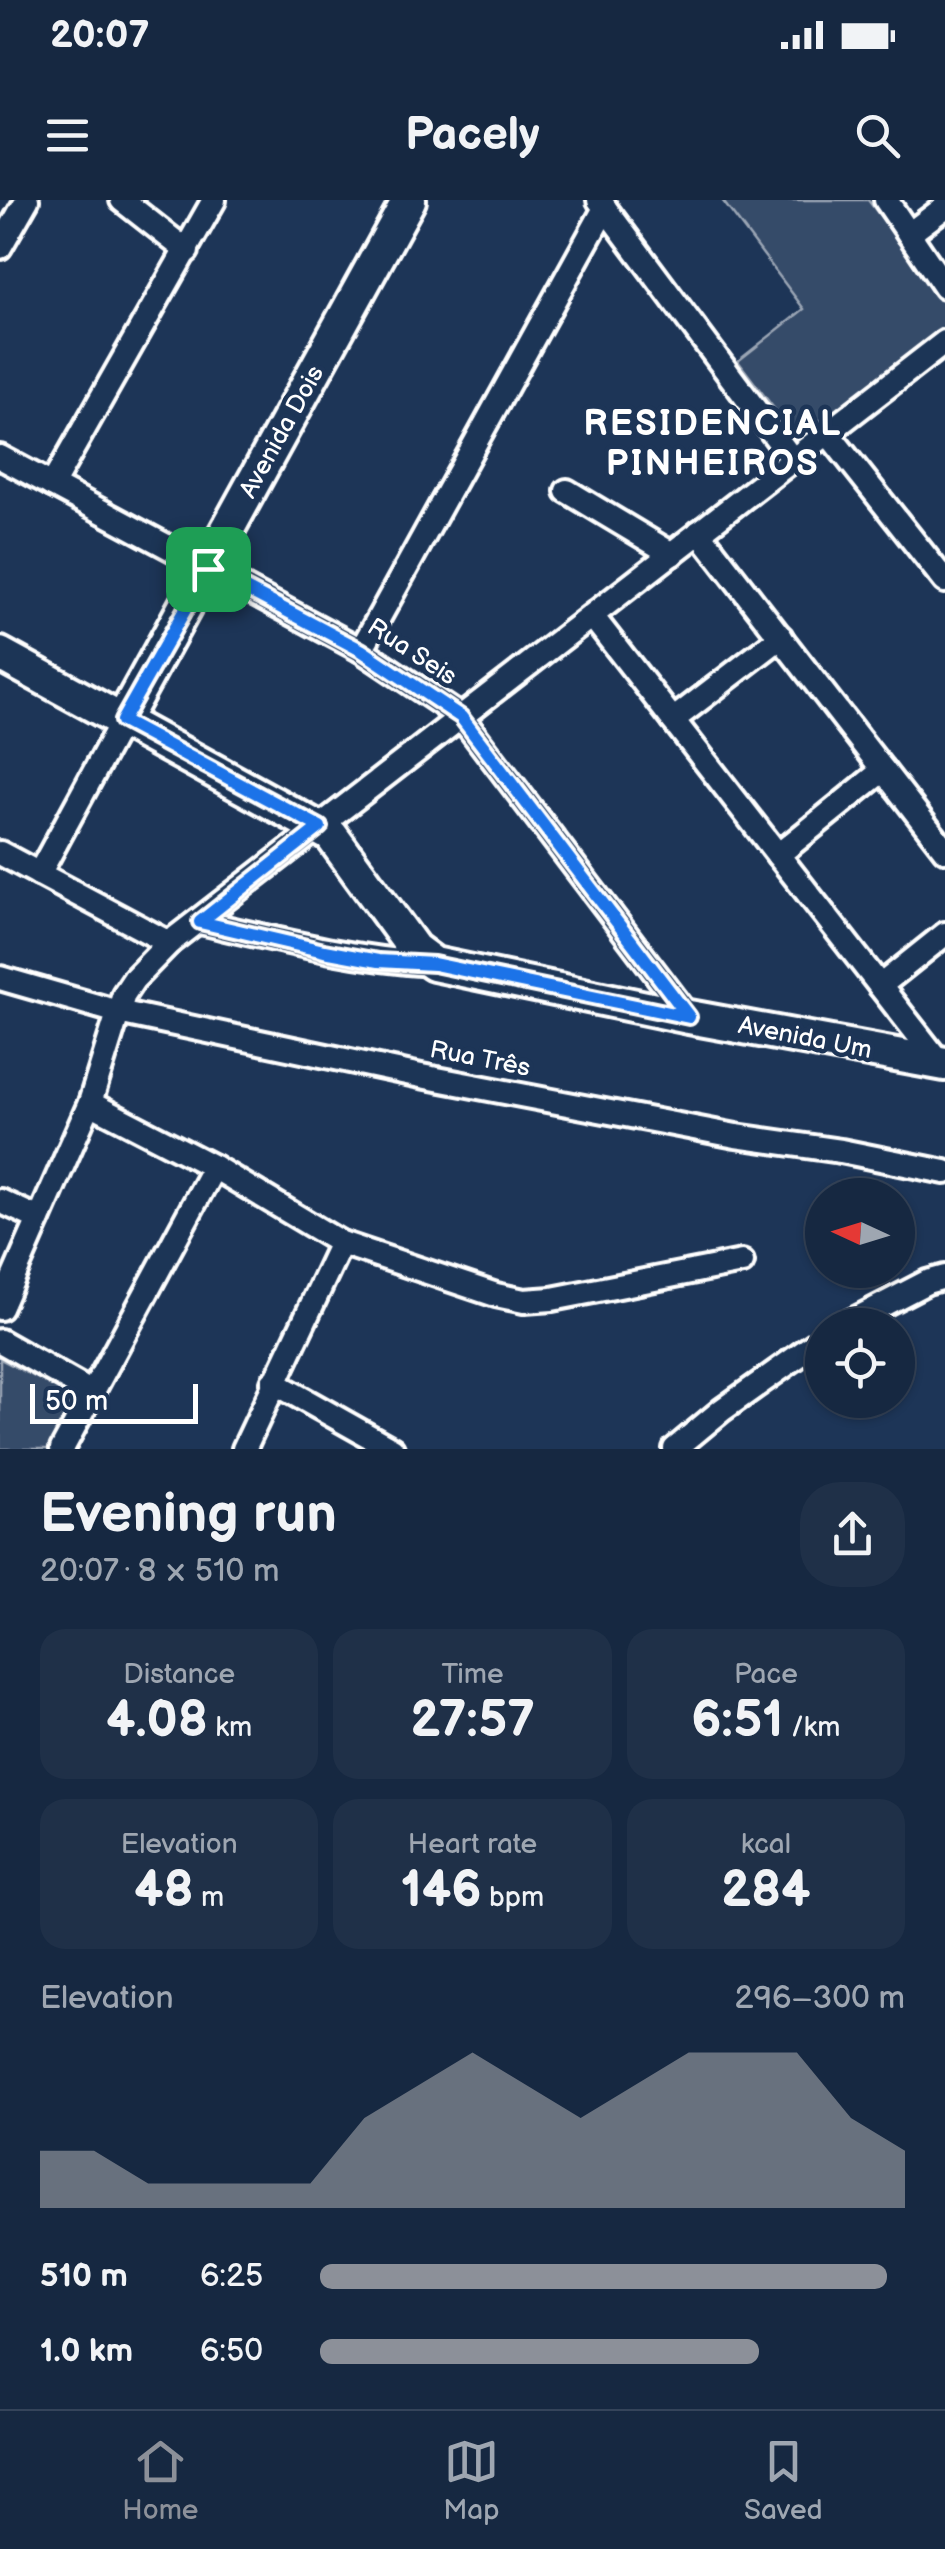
<!DOCTYPE html>
<html lang="en">
<head>
<meta charset="utf-8">
<style>
	:root { --surface:#162841; --page:#1f3048; --text:#f1f3f6; --muted:#9ea6b1; --line:#35445a; --accent:#8c9099 }
	body { margin:0; font-family:"Balsamiq Sans",sans-serif; background:var(--page); color:var(--text); height:100vh; display:flex; flex-direction:column; font-size:38px; white-space:nowrap }
	* { box-sizing:border-box; margin:0 }
	p { font-size:32px; color:var(--muted) }
	.icon { flex:none; width:55px; height:55px; fill:none; stroke:currentColor; stroke-width:2; stroke-linecap:round; stroke-linejoin:round }
	.map { position:relative; height:1249px; overflow:hidden }
	.details { display:flex; flex-direction:column; background:var(--surface); flex:1 }
	.details>* { flex:none }
	.needle { width:65px; rotate:274deg }
	.tools { position:absolute; left:805px; top:978px; display:grid; gap:20px }
	.tools a { display:grid; place-items:center; width:110px; height:110px; border-radius:50%; background:var(--surface); box-shadow:0 2px 8px #0004,0 0 0 2px var(--line); font-size:50px }
	.scale { position:absolute; left:30px; bottom:25px; width:168px; box-sizing:border-box; padding-left:10px; border:5px solid #fff; border-top:0; font-size:28px; line-height:35px; white-space:nowrap; color:#fff; -webkit-text-stroke:8px #1d3557; paint-order:stroke }
	.pin { position:absolute; display:grid; place-items:center; width:85px; height:85px; color:#fff; margin:-42px; border-radius:20px; box-shadow:0 5px 15px #0006 }
	.round { display:grid; place-items:center; flex:none; width:105px; height:105px; border-radius:40px; background:var(--page) }
	.head { display:flex; align-items:center; justify-content:space-between; height:170px; padding:0 40px }
	h1 { font-size:55px; font-weight:800; line-height:75px }
	.metrics { display:grid; grid-template-columns:repeat(3,1fr); gap:15px; height:170px; padding:10px 40px }
	.metrics div { display:grid; align-content:center; border-radius:25px; background:var(--page); text-align:center }
	.metrics b { font-size:50px; font-weight:800 }
	.metrics small { font-size:28px; font-weight:400 }
	.metrics p { font-size:28px }
	.chart { height:280px; padding:20px 40px }
	.chart p { display:flex; justify-content:space-between }
	.chart svg { width:100%; height:180px; margin-top:10px; fill:var(--accent); opacity:.7 }
	ul { padding:0 40px; list-style:none; font-size:32px }
	li { display:grid; grid-template-columns:160px 120px 1fr; align-items:center; height:75px }
	li i { height:25px; border-radius:12px; background:var(--accent) }
	.status { display:flex; justify-content:space-between; align-items:center; height:70px; padding:0 50px; background:var(--surface); direction:ltr }
	.status svg { height:28px; fill:currentColor }
	header { display:flex; justify-content:space-between; align-items:center; height:130px; padding:0 40px; background:var(--surface); font-size:45px; font-weight:800 }
	.tab-bar { display:flex; justify-content:space-around; align-items:center; height:140px; border-top:2px solid var(--line); background:var(--surface); font-size:28px; color:var(--muted) }
	.tab-bar a { display:grid; justify-items:center; gap:5px }
	.tab-bar .on { color:var(--accent) }
	.map>svg:first-child { display:block }
	.green { fill:#364b69; stroke:#9aa5b4; stroke-width:2.5 }
	.lines { fill:none; stroke-linecap:round; stroke-linejoin:round }
	.street-casing { stroke:#fff; stroke-width:30 }
	.secondary-casing { stroke:#fff; stroke-width:40 }
	.street { stroke:#1d3557; stroke-width:22 }
	.secondary { stroke:#1d3557; stroke-width:32 }
	.route-casing { stroke:#fff; stroke-width:20 }
	.route { stroke:#1a73e8; stroke-width:12 }
	.labels { text-anchor:middle; dominant-baseline:central; stroke-width:9; stroke-linejoin:round; paint-order:stroke }
	.street-label { font-size:25px; fill:#fff; stroke:#1d3557 }
	.district-label { font-size:35px; font-weight:bold; letter-spacing:2.5px; fill:#fff; stroke:#1d3557 }
</style>
</head>
<body>
<div class="status"><b>20:07</b><svg viewBox="0 0 49 12"><path d="M0 12V9h3v3zM5 12V6h3v6zM10 12V3h3v9zM15 12V0h3v12zM26 1h20v11H26zM47 4h2v5h-2z"/></svg></div>
<header><svg class="icon" aria-label="menu" viewBox="0 0 24 24"><path d="M4 6h16M4 12h16M4 18h16"/></svg>Pacely<svg class="icon" aria-label="search" viewBox="0 0 24 24"><circle cx="10" cy="10" r="6"/><path d="M15 15l6 6"/></svg></header>
<div class="map">
<svg width="945" height="1249" viewBox="0 0 945 1249">
	<rect width="100%" height="100%" fill="#1d3557"/>
	<filter id="ink" filterUnits="userSpaceOnUse"><feTurbulence type="fractalNoise" baseFrequency=".01" numOctaves="2"/><feDisplacementMap in="SourceGraphic" scale="20" xChannelSelector="R" yChannelSelector="G"/><feConvolveMatrix kernelMatrix="1 2 1 2 8 2 1 2 1" color-interpolation-filters="sRGB"/></filter>
	<g filter="url(#ink)">
		<g class="green">
			<polygon points="722,0 868,0 945,102 945,132 800,243 738,161 804,109"/>
			<polygon points="0,1159 81,1201 51,1249 0,1249"/>
		</g>
		<g class="lines">
			<g class="street-casing">
				<g id="street">
					<polyline points="122,0 187,51"/>
					<polyline points="599,0 792,259"/>
					<polyline points="886,0 945,87"/>
					<polyline points="909,34 945,7"/>
					<polyline points="0,47 27,0"/>
					<polyline points="827,232 945,381"/>
					<polyline points="0,257 361,450 461,517 689,817"/>
					<polyline points="52,285 214,0"/>
					<polyline points="567,291 672,354"/>
					<polyline points="699,332 945,650"/>
					<polyline points="592,416 940,863"/>
					<polyline points="361,450 605,8"/>
					<polyline points="673,520 781,437"/>
					<polyline points="0,653 169,743"/>
					<polyline points="778,655 883,570"/>
					<polyline points="39,674 122,521"/>
					<path d="M200,722C278,740 353,759 432,764"/>
					<polyline points="0,778 118,812 421,876 736,936 841,951 945,972"/>
					<polyline points="880,786 945,734"/>
					<polyline points="90,903 214,967 341,1043 496,1095 524,1101 552,1099 742,1062"/>
					<polyline points="0,1001 39,1019"/>
					<polyline points="0,1108 90,903 124,794 134,779 169,743 945,142"/>
					<polyline points="844,1125 927,1082 945,1077"/>
					<polyline points="0,1141 94,1194"/>
					<polyline points="273,1182 392,1249"/>
					<polyline points="62,1249 214,967"/>
					<polyline points="244,1249 341,1043"/>
					<polyline points="675,1249 722,1210 822,1139"/>
				</g>
			</g>
			<g class="secondary-casing">
				<g id="secondary">
					<polyline points="0,454 331,635 414,749 434,764 689,817 945,864"/>
					<polyline points="122,521 409,0"/>
				</g>
			</g>
			<use href="#street" class="street"/>
			<use href="#secondary" class="secondary"/>
		</g>
	</g>
	<g class="lines" filter="url(#ink)">
		<g class="route-casing">
			<polygon id="route" points="208,369 361,450 461,517 689,817 434,764 378,761 324,751 200,722 320,627 122,521"/>
		</g>
		<use href="#route" class="route"/>
	</g>
	<g class="labels">
		<g class="street-label">
			<text transform="translate(282 232) rotate(-61)">Avenida Dois</text>
			<text transform="translate(412 452) rotate(33)">Rua Seis</text>
			<text transform="translate(805 838) rotate(11)">Avenida Um</text>
			<text transform="translate(480 859) rotate(11)">Rua Três</text>
		</g>
		<g class="district-label">
			<text x="713" y="224">RESIDENCIAL<tspan x="713" dy="40">PINHEIROS</tspan></text>
		</g>
	</g>
</svg>
<div class="tools">
<a><svg class="needle" viewBox="-14 -14 28 28"><path d="M0-13l5 13h-10z" fill="#e53935"/><path d="M0 13l5-13h-10z" fill="#9ea6b1"/></svg></a>
<a><svg class="icon" aria-label="locate" viewBox="0 0 24 24"><circle cx="12" cy="12" r="6"/><path d="M12 2v4M12 18v4M2 12h4M18 12h4"/></svg></a>
</div>
<div class="scale">50 m</div>
<div class="pin" style="left:208px;top:369px;background:#1e9e55"><svg class="icon" aria-label="arrive" viewBox="0 0 24 24"><path d="M6 21V4h12l-3 4 3 4H6"/></svg></div>
</div>
<section class="details">
<div class="head"><div><h1>Evening run</h1><p>20:07 · 8 × 510 m</p></div><a class="round"><svg class="icon" aria-label="share" viewBox="0 0 24 24"><path d="M12 15V3M7 8l5-5 5 5M5 13v7h14v-7"/></svg></a></div>
<div class="metrics">
<div><p>Distance</p><b>4.08<small> km</small></b></div>
<div><p>Time</p><b>27:57</b></div>
<div><p>Pace</p><b>6:51<small> /km</small></b></div>
</div>
<div class="metrics">
<div><p>Elevation</p><b>48<small> m</small></b></div>
<div><p>Heart rate</p><b>146<small> bpm</small></b></div>
<div><p>kcal</p><b>284</b></div>
</div>
<div class="chart"><p><span>Elevation</span>296–300 m</p>
<svg viewBox="0 0 160 44" preserveAspectRatio="none"><path d="M0 44V30L10 30L20 38L30 38L40 38L50 38L60 22L70 14L80 6L90 14L100 22L110 14L120 6L130 6L140 6L150 22L160 30V44z"/></svg>
</div>
<ul>
<li><b>510 m</b>6:25<i style="width:97%"></i></li>
<li><b>1.0 km</b>6:50<i style="width:75%"></i></li>
</ul>
</section>
<nav class="tab-bar">
<a class="on"><svg class="icon" aria-label="home" viewBox="0 0 24 24"><path d="M3 11l9-7 9 7M6 9v11h12V9"/></svg>Home</a>
<a><svg class="icon" aria-label="map" viewBox="0 0 24 24"><path d="M3 6l6-2 6 2 6-2v14l-6 2-6-2-6 2zM9 4v14M15 6v14"/></svg>Map</a>
<a><svg class="icon" aria-label="saved" viewBox="0 0 24 24"><path d="M7 4h10v16l-5-4-5 4z"/></svg>Saved</a>
</nav>
</body>
</html>
